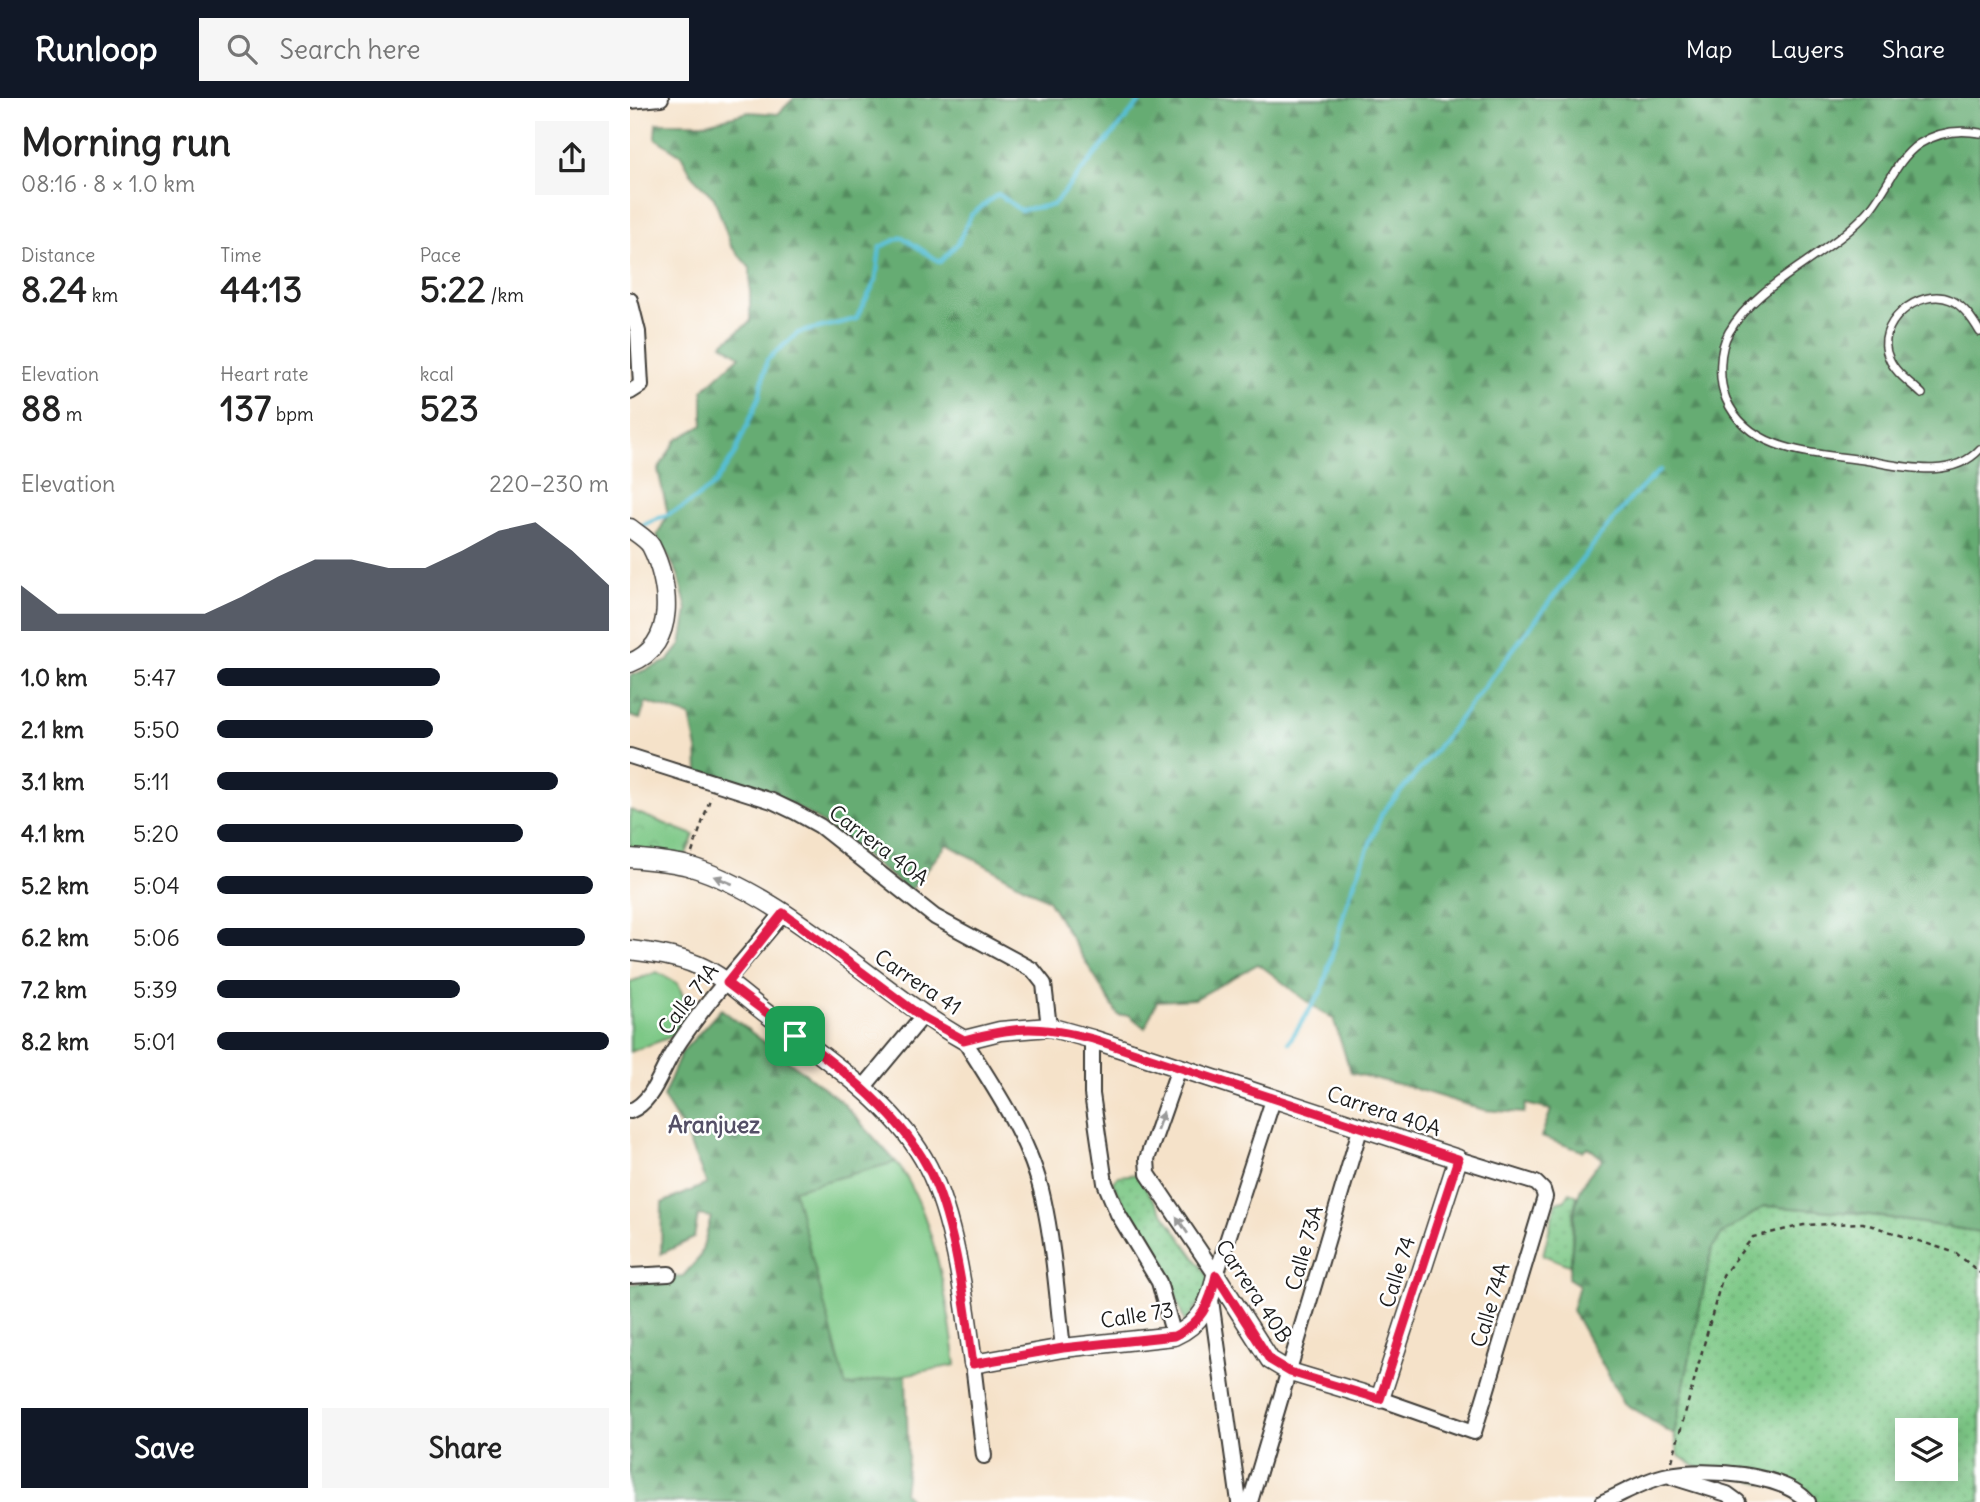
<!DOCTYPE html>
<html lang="en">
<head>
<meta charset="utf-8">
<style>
	:root { --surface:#fff; --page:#f6f6f6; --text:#222; --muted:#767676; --accent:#111827 }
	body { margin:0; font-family:Delius,sans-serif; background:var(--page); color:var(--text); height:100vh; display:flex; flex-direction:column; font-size:26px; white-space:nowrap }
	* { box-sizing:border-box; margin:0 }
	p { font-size:23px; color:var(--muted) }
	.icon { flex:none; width:38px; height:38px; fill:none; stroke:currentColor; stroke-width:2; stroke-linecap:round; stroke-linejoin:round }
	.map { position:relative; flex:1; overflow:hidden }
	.side { display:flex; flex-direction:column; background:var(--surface); width:630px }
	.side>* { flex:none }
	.fabs { position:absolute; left:1265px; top:1320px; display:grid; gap:14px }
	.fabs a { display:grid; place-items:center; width:63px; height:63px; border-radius:0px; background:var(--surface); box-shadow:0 4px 18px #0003; font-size:35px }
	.pin { position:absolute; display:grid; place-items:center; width:60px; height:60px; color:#fff; margin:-30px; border-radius:14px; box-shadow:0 4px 10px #0006 }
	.round { display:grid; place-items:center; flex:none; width:74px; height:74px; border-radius:0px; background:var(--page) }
	.summary { display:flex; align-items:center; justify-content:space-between; height:119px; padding:0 21px }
	h1 { font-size:38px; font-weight:700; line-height:52px }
	.figures { display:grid; grid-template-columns:repeat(3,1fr); gap:10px; height:119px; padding:7px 21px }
	.figures div { display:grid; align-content:center }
	.figures b { font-size:35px; font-weight:700 }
	.figures small { font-size:19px; font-weight:400 }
	.figures p { font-size:19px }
	.chart { height:196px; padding:14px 21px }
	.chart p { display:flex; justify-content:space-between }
	.chart svg { width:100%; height:126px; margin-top:7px; fill:var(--accent); opacity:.7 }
	.cta { display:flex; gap:14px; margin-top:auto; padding:14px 21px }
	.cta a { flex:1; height:80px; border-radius:0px; background:var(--accent); color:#fff; font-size:28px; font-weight:700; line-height:80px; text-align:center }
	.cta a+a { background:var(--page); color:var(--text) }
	ul { padding:0 21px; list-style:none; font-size:23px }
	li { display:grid; grid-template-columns:112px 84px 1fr; align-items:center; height:52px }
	li i { height:18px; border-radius:9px; background:var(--accent) }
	header { display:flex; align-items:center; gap:42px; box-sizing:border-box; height:98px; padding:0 35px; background:var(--accent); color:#fff }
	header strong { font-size:33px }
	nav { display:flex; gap:38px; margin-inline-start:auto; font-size:24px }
	.search { width:490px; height:63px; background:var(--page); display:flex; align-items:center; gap:18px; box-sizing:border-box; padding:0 24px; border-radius:0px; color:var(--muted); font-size:26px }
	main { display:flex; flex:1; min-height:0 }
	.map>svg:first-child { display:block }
	.grass { fill:url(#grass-dots); stroke:#4c7251; stroke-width:2; fill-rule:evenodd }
	.forest { fill:url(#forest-firs); stroke:#416448; stroke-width:2 }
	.park { fill:url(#park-crowns); stroke:#4c7251; stroke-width:2 }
	.pitch { fill:#7dc886; stroke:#4c7251; stroke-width:2 }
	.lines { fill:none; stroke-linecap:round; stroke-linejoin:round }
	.stream { stroke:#56bed3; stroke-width:4.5 }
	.service-casing { stroke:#3d3a36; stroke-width:10 }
	.minor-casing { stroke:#3d3a36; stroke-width:18 }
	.tertiary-casing { stroke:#3d3a36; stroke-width:21 }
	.path { stroke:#3d3a36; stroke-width:2.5; stroke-dasharray:5 5; stroke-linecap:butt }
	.service { stroke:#fff; stroke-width:7 }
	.minor { stroke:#fff; stroke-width:14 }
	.tertiary { stroke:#fff; stroke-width:18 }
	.oneway { fill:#999 }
	.route-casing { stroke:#fff; stroke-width:14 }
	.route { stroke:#e11d48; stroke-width:9 }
	.labels { text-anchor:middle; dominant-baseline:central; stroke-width:5; stroke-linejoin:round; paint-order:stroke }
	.street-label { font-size:21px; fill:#1c1c1c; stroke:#fff }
	.neighbourhood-label { font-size:23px; font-weight:bold; fill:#544f66; stroke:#fff }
</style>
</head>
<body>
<header>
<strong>Runloop</strong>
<div class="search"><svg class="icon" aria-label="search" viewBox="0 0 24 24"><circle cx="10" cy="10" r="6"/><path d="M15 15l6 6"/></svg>Search here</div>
<nav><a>Map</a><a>Layers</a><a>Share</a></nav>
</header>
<main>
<section class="side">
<div class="summary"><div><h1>Morning run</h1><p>08:16 · 8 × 1.0 km</p></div><a class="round"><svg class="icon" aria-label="share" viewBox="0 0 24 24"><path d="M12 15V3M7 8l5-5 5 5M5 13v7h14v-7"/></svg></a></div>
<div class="figures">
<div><p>Distance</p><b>8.24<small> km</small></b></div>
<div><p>Time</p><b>44:13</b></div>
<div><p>Pace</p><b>5:22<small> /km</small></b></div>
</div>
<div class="figures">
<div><p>Elevation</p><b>88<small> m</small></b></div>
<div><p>Heart rate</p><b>137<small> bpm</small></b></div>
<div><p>kcal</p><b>523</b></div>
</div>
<div class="chart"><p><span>Elevation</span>220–230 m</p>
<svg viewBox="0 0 160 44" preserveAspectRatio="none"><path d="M0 44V28L10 38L20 38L30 38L40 38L50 38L60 32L70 25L80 19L90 19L100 22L110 22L120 16L130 9L140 6L150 16L160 28V44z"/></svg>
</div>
<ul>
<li><b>1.0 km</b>5:47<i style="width:57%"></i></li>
<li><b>2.1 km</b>5:50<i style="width:55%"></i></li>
<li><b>3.1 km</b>5:11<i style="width:87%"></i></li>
<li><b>4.1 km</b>5:20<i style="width:78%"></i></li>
<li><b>5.2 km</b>5:04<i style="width:96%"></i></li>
<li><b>6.2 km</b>5:06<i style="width:94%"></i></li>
<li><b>7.2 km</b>5:39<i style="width:62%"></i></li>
<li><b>8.2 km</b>5:01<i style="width:100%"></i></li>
</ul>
<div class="cta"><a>Save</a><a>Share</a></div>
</section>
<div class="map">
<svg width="1350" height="1404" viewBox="0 0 1350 1404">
	<defs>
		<pattern id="grass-dots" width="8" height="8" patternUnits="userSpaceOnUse" patternTransform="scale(1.75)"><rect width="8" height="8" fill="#7dc886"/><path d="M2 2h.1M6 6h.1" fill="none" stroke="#6bab73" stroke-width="1.8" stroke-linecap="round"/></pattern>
		<pattern id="forest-firs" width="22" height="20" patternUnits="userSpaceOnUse" patternTransform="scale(1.75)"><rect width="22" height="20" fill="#66ac73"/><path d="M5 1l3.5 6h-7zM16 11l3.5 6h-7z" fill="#538b5e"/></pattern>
		<pattern id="park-crowns" width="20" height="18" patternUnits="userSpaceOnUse" patternTransform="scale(1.75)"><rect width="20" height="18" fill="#7dc886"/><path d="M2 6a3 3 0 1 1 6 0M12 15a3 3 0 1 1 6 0" fill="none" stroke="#6bab73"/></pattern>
	</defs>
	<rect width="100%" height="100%" fill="#fff"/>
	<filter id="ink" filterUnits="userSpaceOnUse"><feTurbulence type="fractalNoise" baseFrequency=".0143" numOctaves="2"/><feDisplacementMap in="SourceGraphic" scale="14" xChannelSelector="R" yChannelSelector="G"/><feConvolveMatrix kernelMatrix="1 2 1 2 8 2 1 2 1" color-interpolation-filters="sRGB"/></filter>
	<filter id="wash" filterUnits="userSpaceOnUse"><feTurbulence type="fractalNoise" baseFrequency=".00686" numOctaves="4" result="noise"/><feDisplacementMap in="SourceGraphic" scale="28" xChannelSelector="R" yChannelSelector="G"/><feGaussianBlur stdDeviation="1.57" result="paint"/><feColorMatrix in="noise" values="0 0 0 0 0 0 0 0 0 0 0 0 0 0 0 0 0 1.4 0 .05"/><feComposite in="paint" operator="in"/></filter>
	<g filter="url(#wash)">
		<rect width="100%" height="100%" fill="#f5e2c9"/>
		<g class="grass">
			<polygon points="509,1076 518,1094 580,1181 580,1190 555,1225 534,1163 507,1128 482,1085 488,1078"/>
			<polygon points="940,1094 947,1098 943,1115 941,1168 913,1157 926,1104 934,1103"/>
			<path d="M1135,1108L1226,1115L1350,1134V1404H1184L1169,1394L1064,1368L1049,1358L1044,1337L1082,1150L1092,1136ZM1278,1332H1316V1370H1278Z"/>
		</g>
		<g class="forest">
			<path d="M164,0H1350V1134L1227,1115L1135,1108L1092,1136L1082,1150L1044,1337L994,1305L942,1212L949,1187L938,1180C949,1134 932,1098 973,1061L958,1049L952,1053L911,1039L921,1012L896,1006L894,1015L854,1012L776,988L721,975L703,920C675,906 654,883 628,866L565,901L527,903L515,930L499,917H488L418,802L317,746L280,793L188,722L145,697L68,674L67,651L60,618L16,604L10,621L0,618V578L38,563L51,547L57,512L48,476L27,438L38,416L28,372L46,342L73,327V292L110,258L92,246L120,224V170L101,148L84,100L63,79L51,57L25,40L26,25H76L119,14L148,16Z"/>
			<polygon points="91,911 211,1003 266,1064 165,1092 216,1287 276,1275 278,1360 274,1395 283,1404 0,1404 0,1186 53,1178 70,1159 81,1119 68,1117 64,1140 31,1156 32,1105 77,1086 54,1033 33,999 51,955"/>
		</g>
		<polygon class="park" points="0,712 64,737 53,763 0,759"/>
		<g class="pitch">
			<polygon points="27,874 48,886 62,919 52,935 0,954 0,884"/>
			<path d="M266,1064C304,1113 318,1206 326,1267L216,1288L164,1092Z"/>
		</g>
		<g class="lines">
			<g class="stream">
				<polyline points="7,430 52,410 83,388 104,357 129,300 137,262 168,235 226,221 246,182 250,149 272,139 310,164 328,145 341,117 368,96 390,112 423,107 513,0"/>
				<polyline points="659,944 692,892 718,801 752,715 798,662 970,438 1002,399 1030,372"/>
			</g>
		</g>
	</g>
	<g filter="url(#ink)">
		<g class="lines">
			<g class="service-casing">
				<g id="service">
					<path d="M1350,35C1328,31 1308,34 1289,46C1265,62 1255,97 1235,117C1196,159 1127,185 1099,234C1089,251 1088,282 1096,301C1119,355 1185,355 1234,362C1271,368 1321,383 1350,351"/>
					<path d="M1292,296C1281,285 1265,275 1259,260C1243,227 1289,188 1321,202C1334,208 1343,222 1350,234"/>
				</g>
			</g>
			<g class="minor-casing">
				<g id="minor">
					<polyline points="0,3 31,0"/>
					<polyline points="0,202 8,234 11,287 0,294"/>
					<polyline points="0,658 142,703 165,714 190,728 305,819 403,872 414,886 419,929"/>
					<polyline points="462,941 462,996 475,1085 488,1116 529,1184 544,1238"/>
					<path d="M334,942C365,991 401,1043 413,1100C424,1149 427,1200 433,1250"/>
					<polyline points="549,970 517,1061 518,1076 586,1177"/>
					<polyline points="233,990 292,919"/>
					<path d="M0,1013C23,1004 30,975 43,954C74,905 116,861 153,815"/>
					<polyline points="586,1177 643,1002"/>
					<polyline points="0,1178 39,1176"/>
					<polyline points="581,1202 609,1404"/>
					<polyline points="343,1266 354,1358"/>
					<polyline points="750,1301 844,1334 915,1099 913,1092 906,1085 828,1061"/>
					<polyline points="1042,1379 1097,1396 1108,1404"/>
					<polyline points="620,1404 731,1028"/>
					<path d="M973,1404C994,1395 1017,1381 1039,1377C1075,1370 1153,1375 1178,1404"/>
				</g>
			</g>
			<g class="tertiary-casing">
				<g id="tertiary">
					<path d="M0,430C6,435 17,441 21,448C40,485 48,547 0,565"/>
					<path d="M0,760C19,762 40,763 58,768C157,797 244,891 334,942L370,933L419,929L462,941L828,1061L750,1301L660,1274L640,1262L586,1177"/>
					<path d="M0,852C23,855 46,858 67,867C94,878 118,902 141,919C197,963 265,1004 298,1069C326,1124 335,1205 343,1266L433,1250L544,1238C571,1226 580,1206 586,1177"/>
				</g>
			</g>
			<g class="path">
				<polyline points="62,755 81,698"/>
				<polyline points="1042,1363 1093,1177 1123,1139 1174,1127 1233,1125 1326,1155 1350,1175"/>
			</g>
			<use href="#service" class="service"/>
			<use href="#minor" class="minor"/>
			<use href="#tertiary" class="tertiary"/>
		</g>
		<defs><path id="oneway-solid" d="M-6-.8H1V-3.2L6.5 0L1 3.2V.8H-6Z" transform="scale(1.75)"/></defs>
		<g class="oneway">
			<use href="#oneway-solid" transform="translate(93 782) rotate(-158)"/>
			<use href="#oneway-solid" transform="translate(530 1023) rotate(-70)"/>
			<use href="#oneway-solid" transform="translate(552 1127) rotate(-124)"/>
		</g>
	</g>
	<g class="lines" filter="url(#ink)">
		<g class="route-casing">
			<path id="route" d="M153,815L292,919L334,942C387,928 409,927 463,941L828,1061L750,1301L660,1274L640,1262L586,1177C580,1206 571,1226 544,1238L433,1250L343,1266C335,1208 325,1119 297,1068C258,995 162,936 97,885Z"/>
		</g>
		<use href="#route" class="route"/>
	</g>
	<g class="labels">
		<g class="street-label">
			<text transform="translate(249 747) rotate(37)">Carrera 40A</text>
			<text transform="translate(288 884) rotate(34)">Carrera 41</text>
			<text transform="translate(58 901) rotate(-52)">Calle 71A</text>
			<text transform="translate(754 1013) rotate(18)">Carrera 40A</text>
			<text transform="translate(674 1150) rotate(-74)">Calle 73A</text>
			<text transform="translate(767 1174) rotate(-72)">Calle 74</text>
			<text transform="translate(624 1193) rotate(56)">Carrera 40B</text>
			<text transform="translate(860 1207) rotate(-73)">Calle 74A</text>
			<text transform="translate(507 1217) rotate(-9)">Calle 73</text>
		</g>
		<g class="neighbourhood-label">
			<text x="84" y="1026">Aranjuez</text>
		</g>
	</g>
</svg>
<div class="fabs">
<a><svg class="icon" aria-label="layers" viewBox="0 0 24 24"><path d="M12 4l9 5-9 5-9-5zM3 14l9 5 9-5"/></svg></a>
</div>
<div class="pin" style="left:165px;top:938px;background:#1e9e55"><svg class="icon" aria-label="arrive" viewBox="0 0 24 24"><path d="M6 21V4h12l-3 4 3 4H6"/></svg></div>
</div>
</main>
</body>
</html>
